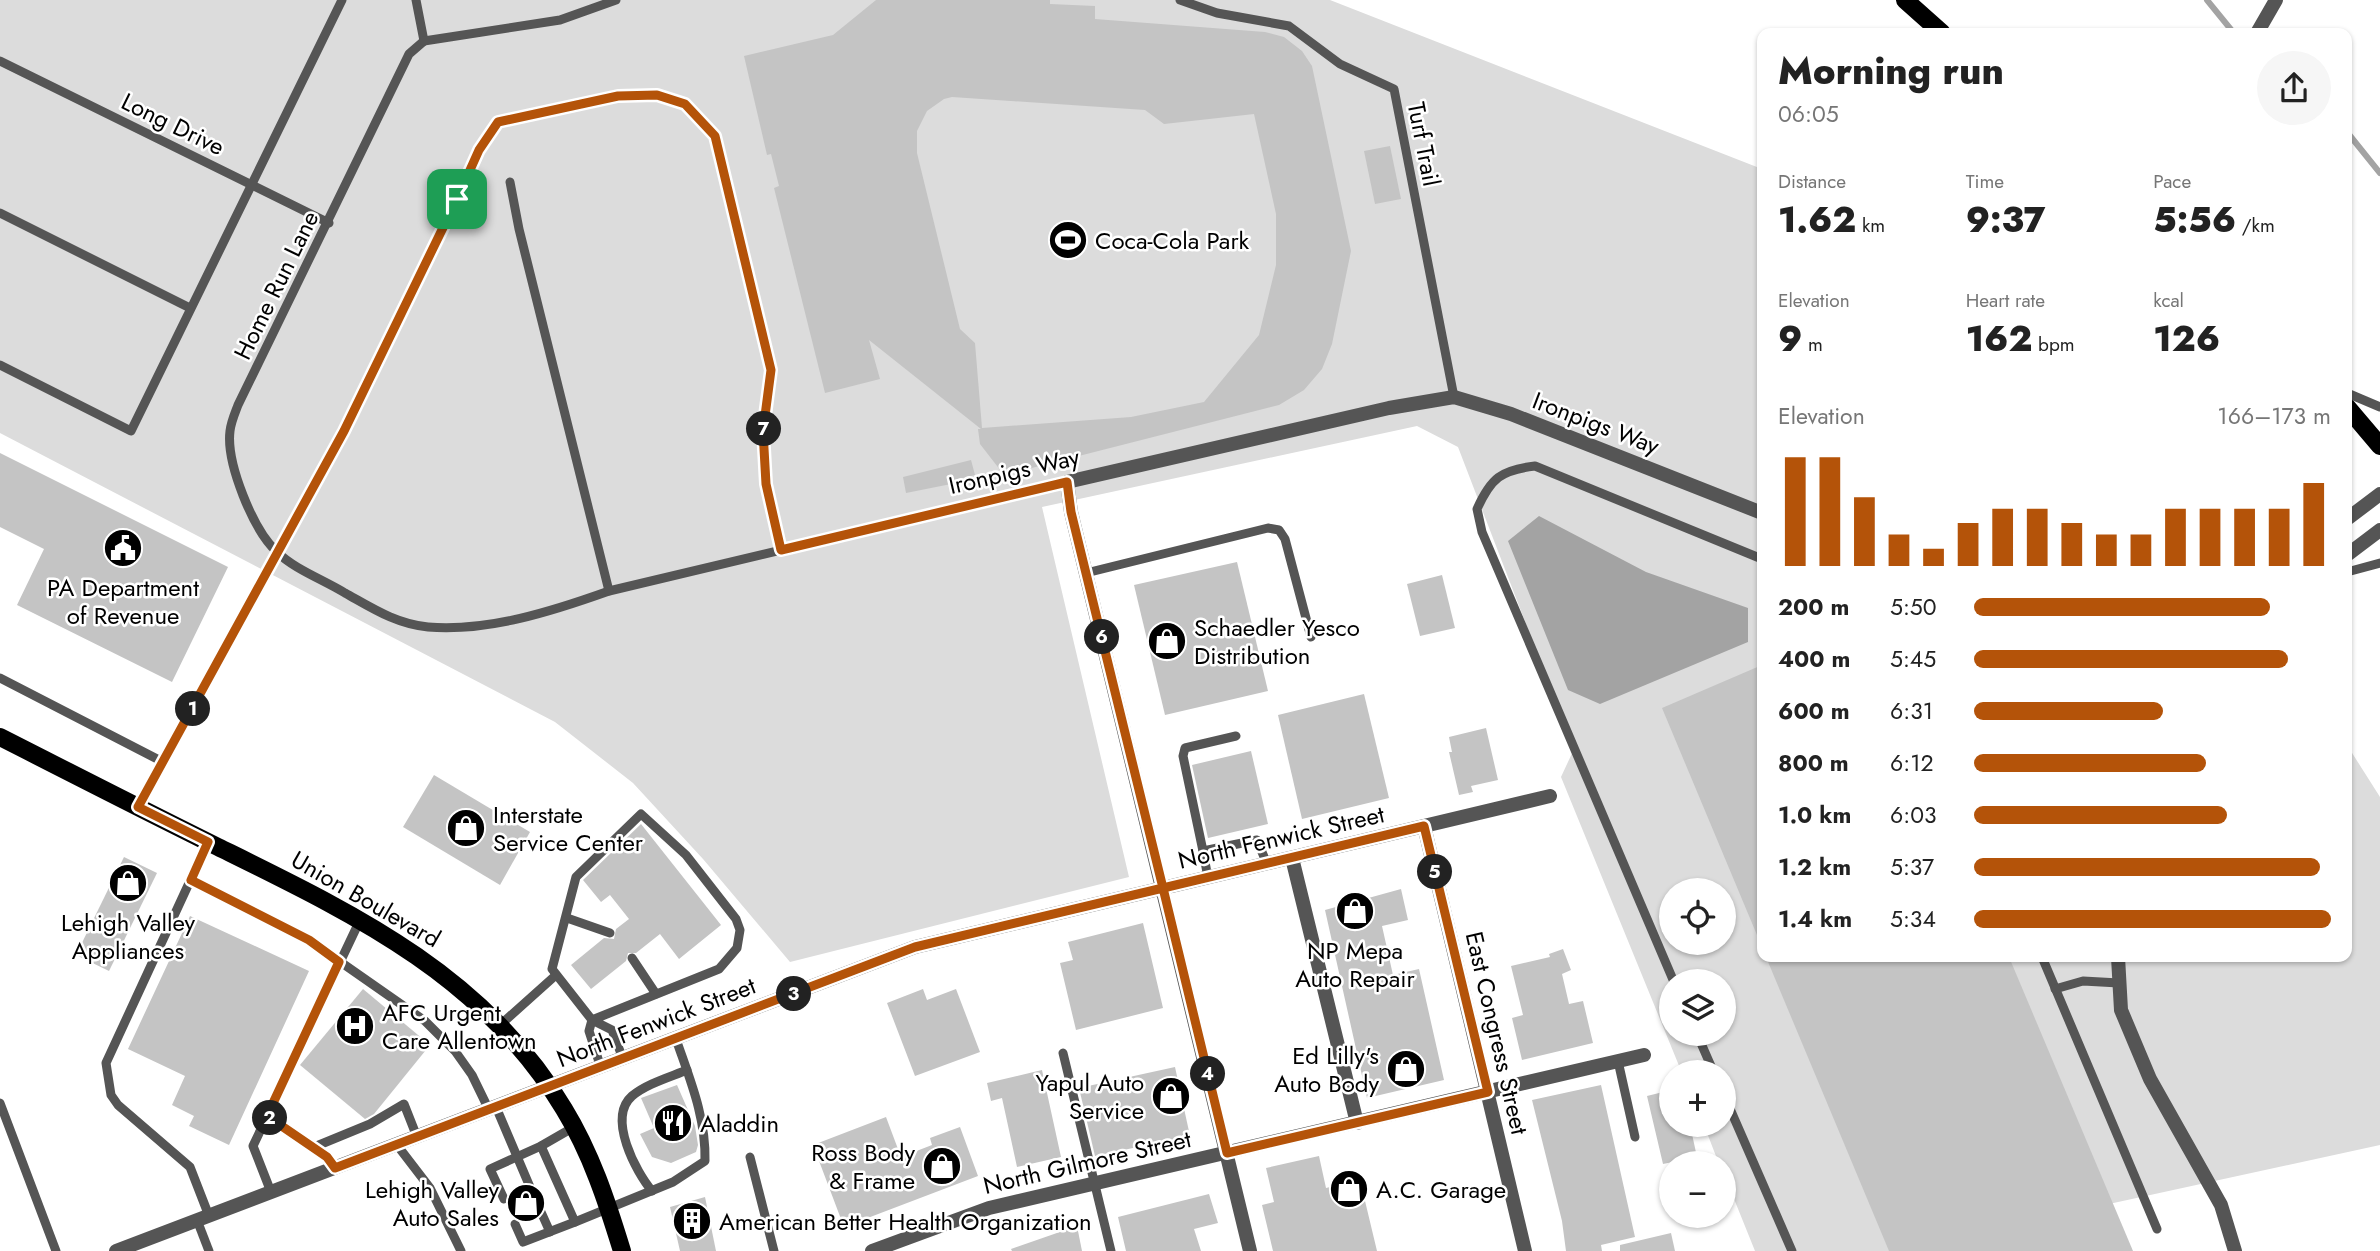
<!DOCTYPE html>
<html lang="en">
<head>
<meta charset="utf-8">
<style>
	:root { --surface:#fff; --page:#f6f6f6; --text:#222; --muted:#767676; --accent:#b45309 }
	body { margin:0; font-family:Jost,sans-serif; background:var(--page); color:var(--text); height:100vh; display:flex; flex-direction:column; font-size:26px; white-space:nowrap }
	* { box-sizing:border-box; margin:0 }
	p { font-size:23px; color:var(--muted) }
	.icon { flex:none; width:38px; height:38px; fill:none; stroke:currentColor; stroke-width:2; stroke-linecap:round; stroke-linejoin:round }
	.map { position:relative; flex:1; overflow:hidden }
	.drawer { position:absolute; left:1757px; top:28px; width:595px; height:934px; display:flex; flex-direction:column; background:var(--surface); border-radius:14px; box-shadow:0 2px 5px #0004 }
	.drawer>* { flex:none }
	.buttons { position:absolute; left:1659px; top:878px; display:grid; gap:14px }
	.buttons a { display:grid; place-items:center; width:77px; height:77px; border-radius:50%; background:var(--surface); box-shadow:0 2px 5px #0004; font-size:35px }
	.pin { position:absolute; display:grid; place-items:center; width:60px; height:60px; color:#fff; margin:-30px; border-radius:14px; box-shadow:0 4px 10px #0006 }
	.km { position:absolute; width:35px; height:35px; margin:-18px; border-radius:50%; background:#222; color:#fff; font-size:19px; line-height:35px; text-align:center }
	.round { display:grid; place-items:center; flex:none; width:74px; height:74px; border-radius:37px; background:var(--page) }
	.overview { display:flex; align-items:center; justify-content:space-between; height:119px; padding:0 21px }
	h1 { font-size:38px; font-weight:800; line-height:52px }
	.figures { display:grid; grid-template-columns:repeat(3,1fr); gap:10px; height:119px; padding:7px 21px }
	.figures div { display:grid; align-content:center }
	.figures b { font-size:35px; font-weight:800 }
	.figures small { font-size:19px; font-weight:400 }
	.figures p { font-size:19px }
	.chart { height:196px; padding:14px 21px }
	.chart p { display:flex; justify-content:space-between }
	.chart svg { width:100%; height:126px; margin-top:7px; stroke:var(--accent); stroke-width:6 }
	ul { padding:0 21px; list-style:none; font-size:23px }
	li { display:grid; grid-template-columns:112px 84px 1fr; align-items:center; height:52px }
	li i { height:18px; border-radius:9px; background:var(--accent) }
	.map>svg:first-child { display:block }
	.green { fill:#dcdcdc; fill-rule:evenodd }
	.water { fill:#a3a3a3 }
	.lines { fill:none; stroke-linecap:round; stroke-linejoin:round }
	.stream { stroke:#a3a3a3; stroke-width:6 }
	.building { fill:#c4c4c4; fill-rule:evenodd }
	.lane { stroke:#555; stroke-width:9 }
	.street { stroke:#555; stroke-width:14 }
	.primary { stroke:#000; stroke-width:18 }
	.route-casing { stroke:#fff; stroke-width:14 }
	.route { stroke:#b45309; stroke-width:9 }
	.labels { text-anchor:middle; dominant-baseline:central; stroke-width:5; stroke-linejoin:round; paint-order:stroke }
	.street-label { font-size:24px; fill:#000; stroke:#fff }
	.poi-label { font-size:24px; fill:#000; stroke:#fff; text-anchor:start }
</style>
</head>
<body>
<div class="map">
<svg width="2380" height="1251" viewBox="0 0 2380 1251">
	<rect width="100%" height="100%" fill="#fff"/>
	<path class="green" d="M0,0H1330L1762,169V957H2347V745L2380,797V1145L1893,1251H1755L1724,1174V1164H1719L1704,1125H1724V1073H1682L1561,777L1574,749L1458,447L1417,426L1042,507L1129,877L790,962L703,859L633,783L555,722L0,433ZM1671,891H1724V943H1671ZM1671,982H1724V1034H1671Z"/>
	<polygon class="water" points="1539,516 1646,572 1748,608 1748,642 1600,704 1568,690 1508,541"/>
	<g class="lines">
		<g class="stream">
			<polyline points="2207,0 2233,32"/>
			<polyline points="2347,132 2380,173"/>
		</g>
	</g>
	<g class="building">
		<path d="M876,0H1050V4L1095,6V19L1265,32L1284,37L1302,51L1312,66L1351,251L1332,344L1322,369L1304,390L1279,405L1004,475L980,444L978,429H981L869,340L880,379L825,393L774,188L779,186L771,154L767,155L744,56L833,35ZM952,97L1145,110L1164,124L1254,114L1276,214V265L1259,335L1204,402L1131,417L982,428L975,343L960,329L917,153V131L927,111L944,99Z"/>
		<polygon points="1390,146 1401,199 1375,204 1364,151"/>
		<polygon points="0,453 228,567 172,682 17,605 44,549 0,527"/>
		<polygon points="971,460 975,475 955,480 956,483 906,493 903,477"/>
		<polygon points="1237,562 1268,691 1165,715 1134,585"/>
		<polygon points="1442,575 1455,628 1420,636 1407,584"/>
		<polygon points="1762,665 1762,947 1662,708"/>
		<polygon points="1364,694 1389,798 1302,819 1278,715"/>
		<polygon points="1486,728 1498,780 1471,786 1473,792 1459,795 1449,752 1452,752 1449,737"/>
		<polygon points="1251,751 1268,824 1208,838 1192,765"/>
		<polygon points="434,775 530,832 500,885 403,827"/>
		<polygon points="641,824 721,925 679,959 660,934 636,953 628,953 626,961 591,989 571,965 604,938 614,939 616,929 629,919 610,895 601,902 583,880"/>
		<polygon points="124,857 157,873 109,971 76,955"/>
		<polygon points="1401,889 1408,920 1382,926 1393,975 1419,969 1444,1080 1367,1098 1325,910"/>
		<polygon points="190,916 309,971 229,1145 189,1126 194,1116 172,1105 185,1076 128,1049"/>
		<polygon points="1143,923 1163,1008 1076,1030 1060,963 1073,960 1068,942"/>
		<polygon points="1563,949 1571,970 1562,974 1569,1004 1583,1001 1593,1043 1522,1060 1512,1018 1523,1015 1511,966 1550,957 1549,954"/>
		<polygon points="1766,957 2009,957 2133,1251 1889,1251"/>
		<polygon points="363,989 430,1045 374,1114 365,1119 300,1065"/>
		<polygon points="923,989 927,1000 956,989 980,1052 915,1076 887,1003"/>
		<polygon points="1175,1067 1190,1136 1095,1156 1079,1088"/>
		<polygon points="1042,1070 1061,1157 1017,1167 1002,1098 991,1101 987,1083"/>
		<polygon points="677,1085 695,1126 698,1145 696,1152 671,1163 652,1157 640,1134 654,1128 641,1098"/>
		<polygon points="1601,1085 1635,1237 1601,1245 1602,1251 1566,1251 1562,1221 1532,1100"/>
		<polygon points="1671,1090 1671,1125 1690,1125 1697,1157 1663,1164 1647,1096"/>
		<polygon points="886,1117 901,1157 932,1145 930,1138 960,1127 978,1176 844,1227 813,1145"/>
		<polygon points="1319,1156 1326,1188 1360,1180 1377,1251 1273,1251 1262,1205 1274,1202 1266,1168"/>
		<polygon points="1209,1194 1218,1223 1194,1229 1201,1251 1126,1251 1118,1217"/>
		<polygon points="705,1197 716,1251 680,1251 670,1207"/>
		<polygon points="1077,1226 1082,1251 1012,1251 1011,1249"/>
		<polygon points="1671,1233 1675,1251 1620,1251 1620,1245"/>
	</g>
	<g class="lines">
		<g class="lane">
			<polyline points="416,0 424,41"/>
			<polyline points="1180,0 1217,13 1289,26 1340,64 1394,89 1454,397"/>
			<path d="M424,41L409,54L238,405C235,413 231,422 230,431C226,463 253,530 277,552C294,569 324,580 345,593C372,608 396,624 428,627C488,632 553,611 609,591L1067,482"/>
			<polyline points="424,41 560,20 616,0"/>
			<polyline points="0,61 329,223"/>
			<polyline points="510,182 519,229 609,591"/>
			<polyline points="0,213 190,308"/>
			<polyline points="0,365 131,431 342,0"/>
			<polyline points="2347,393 2380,407"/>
			<polyline points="2347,572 2380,563"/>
			<polyline points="1086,573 1268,528 1279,530 1285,539 1311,637"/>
			<polyline points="0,678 163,762"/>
			<polyline points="138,807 344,431 435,248 479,150 498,122 618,96 657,95 685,104 715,136 771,370 763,431 766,484 781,550"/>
			<polyline points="208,842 106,1063 111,1095 118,1105 190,1167 209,1216"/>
			<polyline points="1203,851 1183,756 1185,748 1236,736"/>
			<polyline points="1208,878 1203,851 1257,840 1267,864"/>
			<polyline points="191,880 309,940 425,1021 455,1051 472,1075 489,1110"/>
			<polyline points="567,918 610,933"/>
			<polyline points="2042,957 2157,1229"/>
			<polyline points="632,958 656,994"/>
			<path d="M1674,982L1482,532L1477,509C1491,478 1501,470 1535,466L1762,559"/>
			<polyline points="2055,989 2083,981 2119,983"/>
			<polyline points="592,1020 719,969 737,948 740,930 736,919 686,855 641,814 576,877 552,969 592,1020 612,1030 623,1059"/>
			<polyline points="592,1020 589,1031 601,1068"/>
			<polyline points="499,1026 556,975"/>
			<polyline points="1697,1034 1714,1073"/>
			<polyline points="1063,1053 1111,1251"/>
			<polyline points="1618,1061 1635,1137"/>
			<polyline points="1724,1095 1792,1251"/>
			<polyline points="0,1103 56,1251"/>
			<polyline points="496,1107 530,1187"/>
			<polyline points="267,1116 327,1157 335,1168"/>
			<polyline points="397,1145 430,1188 461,1251"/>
			<polyline points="314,1147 370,1124 404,1104 417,1137"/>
			<polyline points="750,1157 774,1251"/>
			<path d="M652,1191C636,1172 607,1118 632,1096C646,1084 670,1077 687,1070"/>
			<polyline points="271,1192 253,1146 360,920"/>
			<polyline points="504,1199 490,1169 541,1146 574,1127"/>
			<polyline points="541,1212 550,1232"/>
			<polyline points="197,1220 209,1251"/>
			<path d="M575,1222L673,1182L705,1161C706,1117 690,1080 676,1039"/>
			<polyline points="515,1224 523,1242 575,1222 541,1146"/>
		</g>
		<g class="street">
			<polyline points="2257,33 2276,0"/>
			<polyline points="2347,519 2380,494"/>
			<polyline points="2347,555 2380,530"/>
			<polyline points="1424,826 1525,1251"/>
			<polyline points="1292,858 1357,1123"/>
			<polyline points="2118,957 2121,1010 2150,1079 2221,1205 2235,1251"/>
			<polyline points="116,1251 915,947 1550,796"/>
			<polyline points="872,1251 989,1208 1644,1055"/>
			<polyline points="1250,1251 1071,512 1067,482 1389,408 1454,397 1511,414 1762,513"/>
		</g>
		<g class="primary">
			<polyline points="1905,0 1942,33"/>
			<polyline points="2347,407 2380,446"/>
			<path d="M0,737C73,774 145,811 218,847C352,913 484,975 564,1109C591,1153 607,1202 622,1251"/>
		</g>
	</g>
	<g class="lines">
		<g class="route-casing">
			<polyline id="route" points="457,199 344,431 138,807 208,842 191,880 309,940 339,962 267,1116 327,1157 335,1168 915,947 1163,888 1227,1153 1488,1092 1424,826 1163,888 1071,512 1067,482 781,550 766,484 763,431 771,370 715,136 685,104 657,95 618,96 498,122 479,150 457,199"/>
		</g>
		<use href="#route" class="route"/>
	</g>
	<defs>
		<g id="stadium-disc" transform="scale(2.0125)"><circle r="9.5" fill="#000" stroke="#fff"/><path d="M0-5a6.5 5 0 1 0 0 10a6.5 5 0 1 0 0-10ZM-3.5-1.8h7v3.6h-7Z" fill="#fff"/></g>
		<g id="civic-disc" transform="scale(2.0125)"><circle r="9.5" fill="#000" stroke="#fff"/><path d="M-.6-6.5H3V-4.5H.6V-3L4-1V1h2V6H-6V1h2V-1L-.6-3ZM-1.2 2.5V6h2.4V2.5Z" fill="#fff"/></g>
		<g id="shop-disc" transform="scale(2.0125)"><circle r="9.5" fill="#000" stroke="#fff"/><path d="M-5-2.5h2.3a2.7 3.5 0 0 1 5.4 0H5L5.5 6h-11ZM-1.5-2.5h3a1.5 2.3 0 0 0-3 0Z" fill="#fff"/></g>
		<g id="hospital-disc" transform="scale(2.0125)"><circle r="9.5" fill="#000" stroke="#fff"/><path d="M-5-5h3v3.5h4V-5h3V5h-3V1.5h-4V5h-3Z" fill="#fff"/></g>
		<g id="restaurant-disc" transform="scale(2.0125)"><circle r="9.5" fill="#000" stroke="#fff"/><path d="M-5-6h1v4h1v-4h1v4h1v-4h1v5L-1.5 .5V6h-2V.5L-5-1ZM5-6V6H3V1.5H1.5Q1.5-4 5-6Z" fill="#fff"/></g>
		<g id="building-disc" transform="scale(2.0125)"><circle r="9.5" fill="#000" stroke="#fff"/><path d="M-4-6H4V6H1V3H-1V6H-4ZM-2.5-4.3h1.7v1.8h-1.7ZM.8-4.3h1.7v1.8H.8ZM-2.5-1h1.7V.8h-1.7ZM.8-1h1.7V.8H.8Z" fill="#fff"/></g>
	</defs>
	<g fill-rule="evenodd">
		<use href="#stadium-disc" x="1068" y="240"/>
		<use href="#civic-disc" x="123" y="548"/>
		<use href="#shop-disc" x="1167" y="641"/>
		<use href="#shop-disc" x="466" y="828"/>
		<use href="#shop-disc" x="128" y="883"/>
		<use href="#shop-disc" x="1355" y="911"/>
		<use href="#hospital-disc" x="355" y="1026"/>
		<use href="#shop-disc" x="1406" y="1069"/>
		<use href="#shop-disc" x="1171" y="1096"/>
		<use href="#restaurant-disc" x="673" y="1123"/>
		<use href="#shop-disc" x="942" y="1166"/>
		<use href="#shop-disc" x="1349" y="1189"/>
		<use href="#shop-disc" x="526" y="1203"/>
		<use href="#building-disc" x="692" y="1221"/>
	</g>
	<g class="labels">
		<g class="street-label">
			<text transform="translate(173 124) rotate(26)">Long Drive</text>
			<text transform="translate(1424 144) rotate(79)">Turf Trail</text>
			<text transform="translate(276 285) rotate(-64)">Home Run Lane</text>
			<text transform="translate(1596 423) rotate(21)">Ironpigs Way</text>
			<text transform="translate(1014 471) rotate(-13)">Ironpigs Way</text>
			<text transform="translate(1281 837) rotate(-13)">North Fenwick Street</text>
			<text transform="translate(366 899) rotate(30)">Union Boulevard</text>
			<text transform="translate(656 1022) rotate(-21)">North Fenwick Street</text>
			<text transform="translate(1497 1033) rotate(77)">East Congress Street</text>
			<text transform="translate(1087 1162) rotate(-13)">North Gilmore Street</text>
		</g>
		<g class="poi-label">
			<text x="1095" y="240">Coca-Cola Park</text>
			<text x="123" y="587" text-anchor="middle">PA Department<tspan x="123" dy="28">of Revenue</tspan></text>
			<text x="1194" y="627">Schaedler Yesco<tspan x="1194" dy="28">Distribution</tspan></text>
			<text x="493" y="814">Interstate<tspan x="493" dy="28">Service Center</tspan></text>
			<text x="128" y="922" text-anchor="middle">Lehigh Valley<tspan x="128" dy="28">Appliances</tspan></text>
			<text x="1355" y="950" text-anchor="middle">NP Mepa<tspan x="1355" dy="28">Auto Repair</tspan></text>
			<text x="382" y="1012">AFC Urgent<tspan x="382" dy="28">Care Allentown</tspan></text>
			<text x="1379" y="1055" text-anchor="end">Ed Lilly's<tspan x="1379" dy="28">Auto Body</tspan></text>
			<text x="1144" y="1082" text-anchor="end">Yapul Auto<tspan x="1144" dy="28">Service</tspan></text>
			<text x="700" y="1123">Aladdin</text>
			<text x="915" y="1152" text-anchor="end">Ross Body<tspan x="915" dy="28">&amp; Frame</tspan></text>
			<text x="499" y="1189" text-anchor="end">Lehigh Valley<tspan x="499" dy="28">Auto Sales</tspan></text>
			<text x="1376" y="1189">A.C. Garage</text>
			<text x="719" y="1221">American Better Health Organization</text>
		</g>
	</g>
</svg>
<div class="buttons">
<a><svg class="icon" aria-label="locate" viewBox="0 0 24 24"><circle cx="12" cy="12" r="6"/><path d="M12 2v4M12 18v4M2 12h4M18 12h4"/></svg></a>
<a><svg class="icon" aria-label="layers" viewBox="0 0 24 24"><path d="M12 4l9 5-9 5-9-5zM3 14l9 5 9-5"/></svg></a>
<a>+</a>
<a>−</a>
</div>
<div class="pin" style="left:457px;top:199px;background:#1e9e55"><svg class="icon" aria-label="arrive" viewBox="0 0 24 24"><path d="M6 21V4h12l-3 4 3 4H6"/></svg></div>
<b class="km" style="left:193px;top:709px">1</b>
<b class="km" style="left:270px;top:1118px">2</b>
<b class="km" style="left:794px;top:994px">3</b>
<b class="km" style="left:1208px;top:1074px">4</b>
<b class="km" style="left:1435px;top:872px">5</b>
<b class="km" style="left:1102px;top:637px">6</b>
<b class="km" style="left:764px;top:429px">7</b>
<section class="drawer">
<div class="overview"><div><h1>Morning run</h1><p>06:05</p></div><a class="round"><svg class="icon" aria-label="share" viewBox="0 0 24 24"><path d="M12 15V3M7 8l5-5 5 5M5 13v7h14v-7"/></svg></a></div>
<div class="figures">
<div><p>Distance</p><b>1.62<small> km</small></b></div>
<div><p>Time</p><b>9:37</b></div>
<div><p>Pace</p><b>5:56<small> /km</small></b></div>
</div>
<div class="figures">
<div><p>Elevation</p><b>9<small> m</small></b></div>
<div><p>Heart rate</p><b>162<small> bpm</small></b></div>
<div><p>kcal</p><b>126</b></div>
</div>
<div class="chart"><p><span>Elevation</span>166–173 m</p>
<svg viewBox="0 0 160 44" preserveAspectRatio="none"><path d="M5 44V6M15 44V6M25 44V20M35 44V33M45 44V38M55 44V29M65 44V24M75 44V24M85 44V29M95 44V33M105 44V33M115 44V24M125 44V24M135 44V24M145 44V24M155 44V15"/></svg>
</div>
<ul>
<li><b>200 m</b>5:50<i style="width:83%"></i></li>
<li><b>400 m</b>5:45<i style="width:88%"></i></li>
<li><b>600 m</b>6:31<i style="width:53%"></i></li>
<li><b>800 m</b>6:12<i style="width:65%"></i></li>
<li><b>1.0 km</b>6:03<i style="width:71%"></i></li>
<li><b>1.2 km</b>5:37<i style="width:97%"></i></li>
<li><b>1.4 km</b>5:34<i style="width:100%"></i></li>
</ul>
</section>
</div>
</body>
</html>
